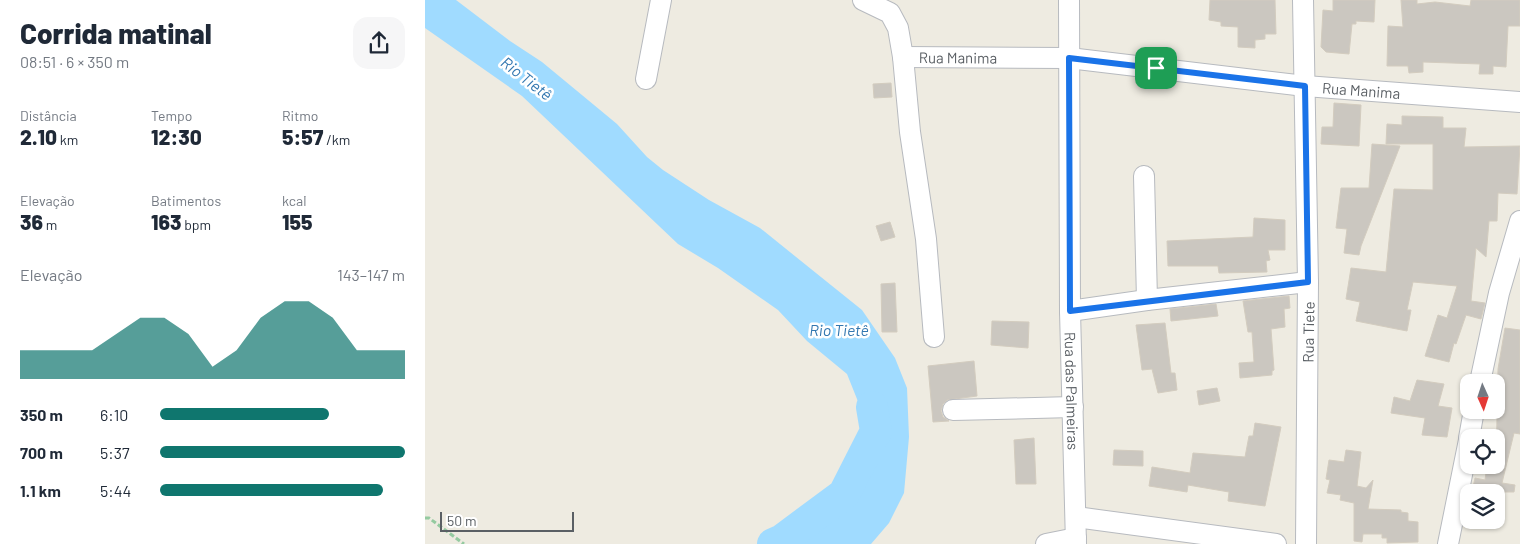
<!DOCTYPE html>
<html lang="pt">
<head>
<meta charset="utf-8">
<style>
	:root { --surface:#fff; --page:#f6f6f7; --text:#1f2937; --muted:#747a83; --accent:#0f766e }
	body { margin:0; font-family:Barlow,sans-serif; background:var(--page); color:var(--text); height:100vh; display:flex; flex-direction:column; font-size:19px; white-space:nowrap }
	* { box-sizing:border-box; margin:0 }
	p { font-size:16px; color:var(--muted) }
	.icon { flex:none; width:28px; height:28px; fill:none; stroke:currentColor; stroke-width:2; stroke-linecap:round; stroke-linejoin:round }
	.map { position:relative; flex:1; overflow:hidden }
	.sheet { display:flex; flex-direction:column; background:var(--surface); width:425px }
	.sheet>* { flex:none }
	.needle { width:32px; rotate:177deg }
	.buttons { position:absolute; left:1035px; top:374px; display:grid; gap:10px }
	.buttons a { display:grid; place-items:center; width:45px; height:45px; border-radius:10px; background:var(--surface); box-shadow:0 1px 4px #0004; font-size:25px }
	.scale { position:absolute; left:15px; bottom:12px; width:134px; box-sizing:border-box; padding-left:5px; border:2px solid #5a5f64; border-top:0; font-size:14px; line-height:18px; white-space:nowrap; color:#5a5f64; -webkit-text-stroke:4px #fff; paint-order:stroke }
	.pin { position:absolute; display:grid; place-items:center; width:42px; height:42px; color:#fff; margin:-21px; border-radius:10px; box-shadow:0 2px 8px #0006 }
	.round { display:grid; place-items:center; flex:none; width:52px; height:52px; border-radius:15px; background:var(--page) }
	.headline { display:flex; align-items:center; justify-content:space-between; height:85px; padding:0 20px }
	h1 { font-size:28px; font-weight:800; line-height:38px }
	.figures { display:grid; grid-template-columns:repeat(3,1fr); gap:8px; height:85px; padding:5px 20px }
	.figures div { display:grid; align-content:center }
	.figures b { font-size:21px; font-weight:800 }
	.figures small { font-size:14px; font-weight:400 }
	.figures p { font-size:14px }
	.chart { height:140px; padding:10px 20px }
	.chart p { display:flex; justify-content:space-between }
	.chart svg { width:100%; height:90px; margin-top:5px; fill:var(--accent); opacity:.7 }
	ul { padding:0 20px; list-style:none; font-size:16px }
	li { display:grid; grid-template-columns:80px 60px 1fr; align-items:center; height:38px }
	li i { height:12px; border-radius:6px; background:var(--accent) }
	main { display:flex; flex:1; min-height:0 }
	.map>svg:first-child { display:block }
	.water { fill:#a0dbff }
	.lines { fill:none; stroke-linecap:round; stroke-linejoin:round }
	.river { stroke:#a0dbff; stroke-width:32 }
	.building { fill:#cbc7c0; stroke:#d3ccbf }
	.minor-casing { stroke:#b7babf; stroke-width:22 }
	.path { stroke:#94caa0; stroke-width:3; stroke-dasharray:5 2.5; stroke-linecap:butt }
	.minor { stroke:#fff; stroke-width:20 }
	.route-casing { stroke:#fff; stroke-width:10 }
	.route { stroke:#1a73e8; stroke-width:6 }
	.labels { text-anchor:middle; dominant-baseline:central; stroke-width:5; stroke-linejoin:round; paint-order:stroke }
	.street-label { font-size:15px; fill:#5a5f64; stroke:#fff }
	.water-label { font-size:16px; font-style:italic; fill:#3377b0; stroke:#fff }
</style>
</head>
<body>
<main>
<section class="sheet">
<div class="headline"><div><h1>Corrida matinal</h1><p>08:51 · 6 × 350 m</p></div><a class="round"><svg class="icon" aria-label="share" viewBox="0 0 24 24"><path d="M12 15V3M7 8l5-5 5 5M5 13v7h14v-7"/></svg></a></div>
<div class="figures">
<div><p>Distância</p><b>2.10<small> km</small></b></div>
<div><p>Tempo</p><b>12:30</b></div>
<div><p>Ritmo</p><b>5:57<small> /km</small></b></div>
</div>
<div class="figures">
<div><p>Elevação</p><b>36<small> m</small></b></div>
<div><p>Batimentos</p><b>163<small> bpm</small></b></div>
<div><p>kcal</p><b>155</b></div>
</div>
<div class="chart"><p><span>Elevação</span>143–147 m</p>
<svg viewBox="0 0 160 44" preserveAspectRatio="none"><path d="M0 44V30L10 30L20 30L30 30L40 22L50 14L60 14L70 22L80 38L90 30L100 14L110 6L120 6L130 14L140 30L150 30L160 30V44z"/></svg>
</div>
<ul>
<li><b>350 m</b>6:10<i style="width:69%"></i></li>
<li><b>700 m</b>5:37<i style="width:100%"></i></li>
<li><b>1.1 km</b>5:44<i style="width:91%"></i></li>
</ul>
</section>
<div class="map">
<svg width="1095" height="544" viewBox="0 0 1095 544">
	<rect width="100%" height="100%" fill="#eeebe1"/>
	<polygon class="water" points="0,0 31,0 85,41 117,62 192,124 222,157 238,170 284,200 335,228 437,310 470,358 482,388 484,437 479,493 464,523 446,544 353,544 428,490 443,458 434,404 422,374 382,341 353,310 293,268 253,244 97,96 0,28"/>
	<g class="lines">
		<polyline class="river" points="348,544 357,540 419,494 451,431 447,407"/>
	</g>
	<g class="building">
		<polygon points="785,0 850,0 851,34 840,34 840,39 830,40 830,48 813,47 813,27 796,26 796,22 784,20"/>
		<polygon points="908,0 950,0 949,22 931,21 931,24 927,24 924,54 901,52 896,47 898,10 908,11"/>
		<polygon points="976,0 992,0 992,4 1010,2 1045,6 1046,0 1095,0 1095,26 1083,26 1081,67 1068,66 1068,74 1054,74 1055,64 998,62 998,72 984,73 983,66 962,66 963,26 978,27"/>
		<polygon points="466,83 467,97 449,98 448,84"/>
		<polygon points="909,103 936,105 934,146 896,144 897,127 908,127"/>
		<polygon points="977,116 1018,117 1018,128 1041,128 1039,147 1095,146 1092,194 1073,193 1072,221 1064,221 1061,257 1051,248 1046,301 1060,303 1056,319 1041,315 1031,344 1029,343 1024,362 1000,356 1013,315 1022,318 1032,286 988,282 982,310 986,310 982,331 931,321 935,302 921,299 926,268 961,272 969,189 1008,190 1008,144 961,144 962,124 977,125"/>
		<polygon points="947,144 975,146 936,246 934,255 919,253 922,229 911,228 916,188 944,188"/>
		<polygon points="829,218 860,220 860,250 843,250 845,260 841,261 842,272 794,273 793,266 743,266 742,241 828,237"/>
		<polygon points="465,222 470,237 456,241 451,226"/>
		<polygon points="470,283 472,332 457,332 456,284"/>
		<polygon points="864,296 865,308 859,309 860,327 846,329 849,370 847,371 847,375 815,378 814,363 829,362 827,332 823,332 818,301"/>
		<polygon points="791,304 793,316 746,321 745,309"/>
		<polygon points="567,321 604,322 603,348 566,345"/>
		<polygon points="740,323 746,373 750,373 752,390 733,393 727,369 717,370 711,325"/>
		<polygon points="1080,328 1095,330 1095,434 1089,433 1077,483 1090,485 1089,492 1047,492 1050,478 1060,480 1062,465 1071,465 1073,369"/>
		<polygon points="549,361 552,396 522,400 518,404 516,411 518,417 524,421 508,422 503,366"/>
		<polygon points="992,380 1019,384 1013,406 1027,408 1022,437 997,435 1000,418 966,413 969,397 985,401"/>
		<polygon points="792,388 795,401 774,405 772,391"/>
		<polygon points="830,423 856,427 840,506 803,501 804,492 763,485 762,492 724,486 727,467 765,473 768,453 820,457 824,436 828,436"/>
		<polygon points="609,438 611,484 591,484 589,440"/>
		<polygon points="689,450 718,451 718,466 688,465"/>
		<polygon points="921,450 936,452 932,486 941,488 948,480 943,509 976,510 976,512 983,513 983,521 993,522 993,542 962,543 962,538 957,538 957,534 938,534 937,542 929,541 929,503 915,500 916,495 902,493 905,480 901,479 904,460 919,462"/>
	</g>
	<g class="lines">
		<g class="minor-casing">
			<g id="minor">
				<polyline points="438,0 465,13 473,28 478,57 485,132 501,239 509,337"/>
				<path id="s1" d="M644,0L645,311L651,544"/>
				<polyline points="878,0 883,282 881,544"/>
				<path id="s2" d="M478,57L644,58L880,86L1095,102"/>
				<polyline points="221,79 236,0"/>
				<polyline points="719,176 722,300"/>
				<polyline points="645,311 722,300 883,282"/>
				<polyline points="1055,382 1074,293 1095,221"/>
				<polyline points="528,410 648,407"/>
				<polyline points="1044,438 1049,410"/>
				<polyline points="651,517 851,544"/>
				<polyline points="621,544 651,538"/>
				<polyline points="1023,544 1044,440"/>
			</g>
		</g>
		<polyline class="path" points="0,518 4,518 39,544"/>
		<use href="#minor" class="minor"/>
	</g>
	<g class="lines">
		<g class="route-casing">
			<polygon id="route" points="644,58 880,86 883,282 645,311"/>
		</g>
		<use href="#route" class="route"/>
	</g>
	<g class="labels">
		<g class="street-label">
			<text stroke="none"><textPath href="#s2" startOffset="55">Rua Manima</textPath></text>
			<text stroke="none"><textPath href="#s2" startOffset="460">Rua Manima</textPath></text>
			<text transform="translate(883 332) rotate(-89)">Rua Tiete</text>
			<text stroke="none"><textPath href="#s1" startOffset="391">Rua das Palmeiras</textPath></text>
		</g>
		<g class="water-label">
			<text transform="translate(102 78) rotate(38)">Rio Tietê</text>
			<text x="414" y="329">Rio Tietê</text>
		</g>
	</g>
</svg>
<div class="buttons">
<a><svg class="needle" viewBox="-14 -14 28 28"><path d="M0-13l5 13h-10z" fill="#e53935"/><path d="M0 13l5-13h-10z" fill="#747a83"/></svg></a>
<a><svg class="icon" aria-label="locate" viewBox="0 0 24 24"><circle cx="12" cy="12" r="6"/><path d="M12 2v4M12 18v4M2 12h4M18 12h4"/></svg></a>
<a><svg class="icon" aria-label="layers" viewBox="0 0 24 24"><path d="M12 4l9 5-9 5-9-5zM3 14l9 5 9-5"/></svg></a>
</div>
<div class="scale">50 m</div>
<div class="pin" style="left:731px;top:68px;background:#1e9e55"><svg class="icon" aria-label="arrive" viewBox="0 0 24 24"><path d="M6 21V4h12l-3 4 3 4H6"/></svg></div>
</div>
</main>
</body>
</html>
